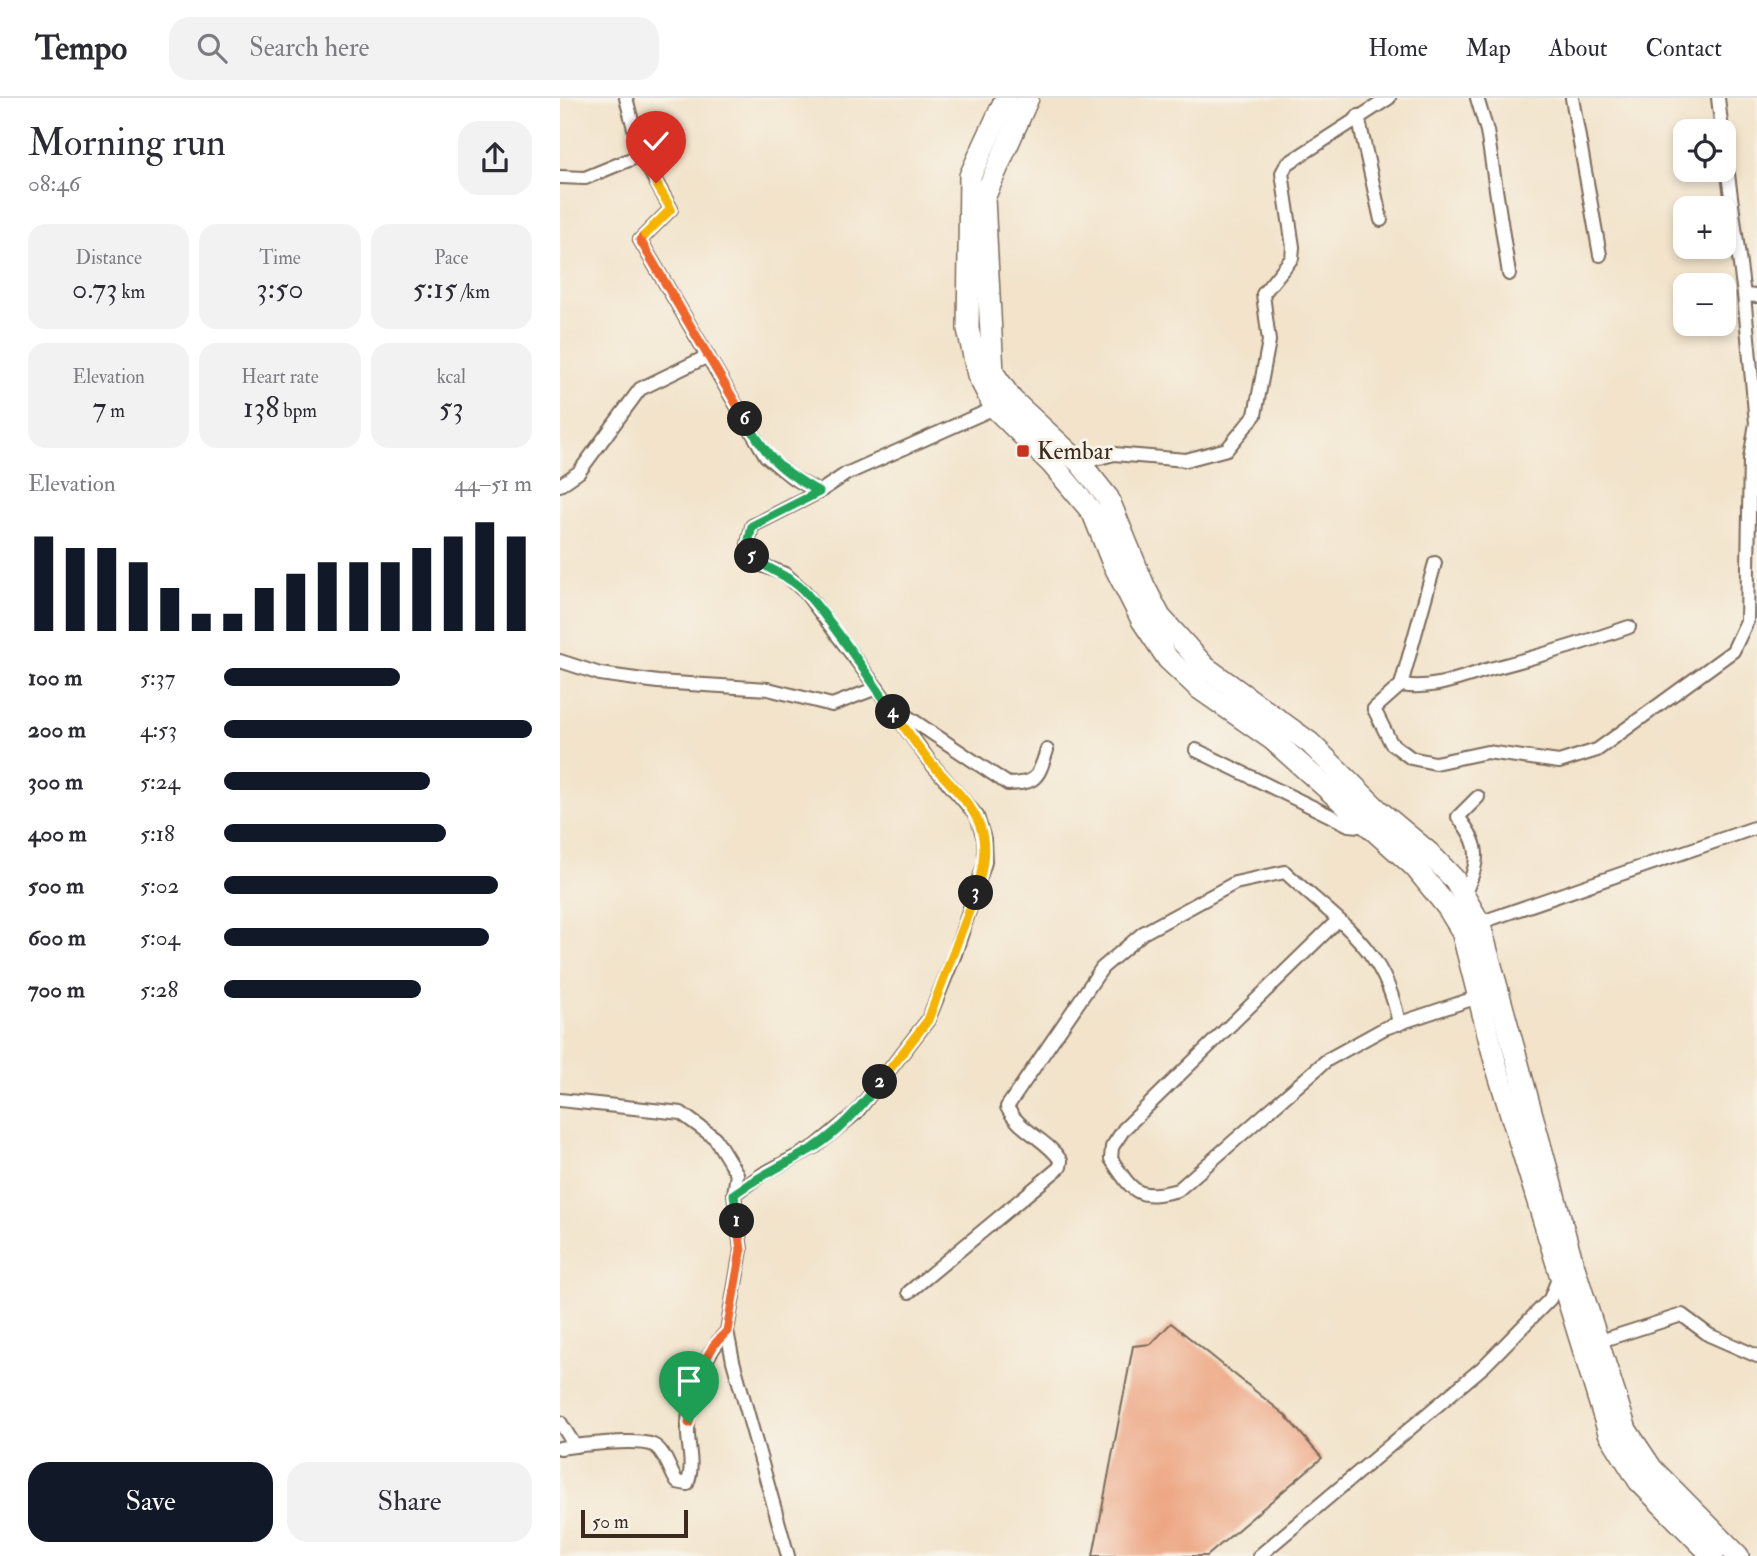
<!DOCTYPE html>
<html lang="en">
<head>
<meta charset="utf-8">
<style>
	:root { --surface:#fff; --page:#f2f2f3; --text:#2b2b33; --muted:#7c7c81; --line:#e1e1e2; --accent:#111827 }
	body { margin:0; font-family:"IM FELL Double Pica",serif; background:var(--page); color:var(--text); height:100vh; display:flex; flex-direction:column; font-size:26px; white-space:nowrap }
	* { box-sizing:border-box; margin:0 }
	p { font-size:23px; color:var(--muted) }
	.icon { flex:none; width:38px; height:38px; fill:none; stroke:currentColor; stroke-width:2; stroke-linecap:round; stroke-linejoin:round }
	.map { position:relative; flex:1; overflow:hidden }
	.panel { display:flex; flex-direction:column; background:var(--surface); width:560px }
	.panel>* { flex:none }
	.fabs { position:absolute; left:1113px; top:21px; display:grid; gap:14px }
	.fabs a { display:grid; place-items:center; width:63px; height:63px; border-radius:14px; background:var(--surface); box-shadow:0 4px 10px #0003; font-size:35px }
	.scale { position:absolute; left:21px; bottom:18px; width:107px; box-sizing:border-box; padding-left:7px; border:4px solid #3b2a1e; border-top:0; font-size:19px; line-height:24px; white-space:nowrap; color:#3b2a1e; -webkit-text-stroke:5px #f7f3e8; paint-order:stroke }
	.pin { position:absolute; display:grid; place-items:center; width:60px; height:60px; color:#fff; margin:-72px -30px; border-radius:50% 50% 50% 0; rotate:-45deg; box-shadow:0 0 7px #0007 }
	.pin .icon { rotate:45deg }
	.km { position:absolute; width:35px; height:35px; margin:-18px; border-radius:50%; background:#222; color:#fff; font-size:19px; line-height:35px; text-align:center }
	.round { display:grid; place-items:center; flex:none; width:74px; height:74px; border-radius:21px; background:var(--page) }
	.head { display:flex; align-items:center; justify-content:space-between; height:119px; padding:0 28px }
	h1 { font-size:38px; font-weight:600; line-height:52px }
	.metrics { display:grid; grid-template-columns:repeat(3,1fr); gap:10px; height:119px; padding:7px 28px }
	.metrics div { display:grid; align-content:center; border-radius:18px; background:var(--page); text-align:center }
	.metrics b { font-size:30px; font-weight:600 }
	.metrics small { font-size:19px; font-weight:400 }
	.metrics p { font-size:19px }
	.chart { height:196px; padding:14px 28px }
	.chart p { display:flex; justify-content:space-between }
	.chart svg { width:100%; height:126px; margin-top:7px; stroke:var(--accent); stroke-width:6 }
	.cta { display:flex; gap:14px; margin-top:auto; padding:14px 28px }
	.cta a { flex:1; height:80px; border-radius:21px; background:var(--accent); color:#fff; font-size:28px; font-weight:600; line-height:80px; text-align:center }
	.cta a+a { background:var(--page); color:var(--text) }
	ul { padding:0 28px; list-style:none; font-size:23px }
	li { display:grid; grid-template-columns:112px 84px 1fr; align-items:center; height:52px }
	li i { height:18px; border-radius:9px; background:var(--accent) }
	header { display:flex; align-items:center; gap:42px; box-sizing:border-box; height:98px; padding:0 35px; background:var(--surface); border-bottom:2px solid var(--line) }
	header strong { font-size:33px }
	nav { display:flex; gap:38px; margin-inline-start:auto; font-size:24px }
	.search { width:490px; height:63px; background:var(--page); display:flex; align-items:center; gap:18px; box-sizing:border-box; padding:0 24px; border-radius:21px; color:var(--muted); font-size:26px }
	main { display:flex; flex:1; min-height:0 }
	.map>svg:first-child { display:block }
	.building { fill:#eda481 }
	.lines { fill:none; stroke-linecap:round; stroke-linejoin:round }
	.street-casing { stroke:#7b6b5a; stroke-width:16 }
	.highway-casing { stroke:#7b6b5a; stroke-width:24 }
	.street { stroke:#fff; stroke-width:12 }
	.highway { stroke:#fff; stroke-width:21 }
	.split-1-casing { stroke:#fff; stroke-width:14 }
	.split-2-casing { stroke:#fff; stroke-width:14 }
	.split-3-casing { stroke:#fff; stroke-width:14 }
	.split-4-casing { stroke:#fff; stroke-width:14 }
	.split-5-casing { stroke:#fff; stroke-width:14 }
	.split-6-casing { stroke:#fff; stroke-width:14 }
	.split-7-casing { stroke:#fff; stroke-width:14 }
	.split-8-casing { stroke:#fff; stroke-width:14 }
	.split-1 { stroke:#f0652b; stroke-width:9 }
	.split-2 { stroke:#22a559; stroke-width:9 }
	.split-3 { stroke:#f5b400; stroke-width:9 }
	.split-4 { stroke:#f5b400; stroke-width:9 }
	.split-5 { stroke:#22a559; stroke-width:9 }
	.split-6 { stroke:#22a559; stroke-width:9 }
	.split-7 { stroke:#f0652b; stroke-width:9 }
	.split-8 { stroke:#f5b400; stroke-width:9 }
	.poi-dot { fill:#c8321e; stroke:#f7f3e8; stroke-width:2.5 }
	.labels { text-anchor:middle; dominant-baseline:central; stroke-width:6; stroke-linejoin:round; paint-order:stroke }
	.poi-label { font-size:24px; fill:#3b2a1e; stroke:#f7f3e8; text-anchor:start }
</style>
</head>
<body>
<header>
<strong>Tempo</strong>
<div class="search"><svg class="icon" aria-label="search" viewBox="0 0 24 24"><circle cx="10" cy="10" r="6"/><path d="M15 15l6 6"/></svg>Search here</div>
<nav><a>Home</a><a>Map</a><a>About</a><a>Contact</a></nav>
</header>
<main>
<section class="panel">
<div class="head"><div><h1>Morning run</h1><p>08:46</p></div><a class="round"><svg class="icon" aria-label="share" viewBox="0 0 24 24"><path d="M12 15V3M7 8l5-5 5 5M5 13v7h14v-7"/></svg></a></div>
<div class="metrics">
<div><p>Distance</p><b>0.73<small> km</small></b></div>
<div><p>Time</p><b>3:50</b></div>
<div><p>Pace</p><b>5:15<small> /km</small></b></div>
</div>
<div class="metrics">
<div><p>Elevation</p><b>7<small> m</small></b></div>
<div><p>Heart rate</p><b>138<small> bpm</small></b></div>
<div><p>kcal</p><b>53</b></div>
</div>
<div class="chart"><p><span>Elevation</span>44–51 m</p>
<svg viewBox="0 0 160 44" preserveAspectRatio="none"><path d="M5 44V11M15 44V15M25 44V15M35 44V20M45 44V29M55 44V38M65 44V38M75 44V29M85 44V24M95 44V20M105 44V20M115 44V20M125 44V15M135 44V11M145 44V6M155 44V11"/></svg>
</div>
<ul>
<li><b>100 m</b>5:37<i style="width:57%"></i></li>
<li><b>200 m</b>4:53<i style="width:100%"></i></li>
<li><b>300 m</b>5:24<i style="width:67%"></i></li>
<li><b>400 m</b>5:18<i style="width:72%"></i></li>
<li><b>500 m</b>5:02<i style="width:89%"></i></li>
<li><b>600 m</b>5:04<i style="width:86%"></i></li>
<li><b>700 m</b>5:28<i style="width:64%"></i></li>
</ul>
<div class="cta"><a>Save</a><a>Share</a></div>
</section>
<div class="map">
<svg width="1197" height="1458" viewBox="0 0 1197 1458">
	<rect width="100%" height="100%" fill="#f7f3e8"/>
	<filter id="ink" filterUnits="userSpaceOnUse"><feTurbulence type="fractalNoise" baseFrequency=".0143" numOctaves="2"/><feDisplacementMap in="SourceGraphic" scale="14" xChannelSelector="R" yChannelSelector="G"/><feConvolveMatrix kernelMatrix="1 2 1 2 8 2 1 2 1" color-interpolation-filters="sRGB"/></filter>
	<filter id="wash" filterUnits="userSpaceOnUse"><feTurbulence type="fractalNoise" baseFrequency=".00686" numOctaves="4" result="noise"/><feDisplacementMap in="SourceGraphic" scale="28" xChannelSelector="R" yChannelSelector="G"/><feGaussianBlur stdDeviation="1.57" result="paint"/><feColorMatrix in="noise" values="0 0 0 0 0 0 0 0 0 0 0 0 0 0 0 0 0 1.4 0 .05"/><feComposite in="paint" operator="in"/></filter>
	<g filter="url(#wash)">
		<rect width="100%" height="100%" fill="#f2e3ca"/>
		<g id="blocks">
			<polygon class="building" points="611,1225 725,1317 762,1360 647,1458 533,1458 573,1248 591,1246"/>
		</g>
	</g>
	<g filter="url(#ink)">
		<use href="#blocks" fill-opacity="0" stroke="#7b6b5a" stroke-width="2"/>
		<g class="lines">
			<g class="street-casing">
				<g id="street">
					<polyline points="66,0 81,57 111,111 80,142 206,358 232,379 259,394 286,376 439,308"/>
					<polyline points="917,0 927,33 949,176"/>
					<polyline points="1012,0 1040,157"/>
					<polyline points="1158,0 1162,33"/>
					<polyline points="798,18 821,122"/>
					<polyline points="1164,46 1184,197 1197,198"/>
					<polyline points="0,79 25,80 81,57"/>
					<polyline points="520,365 554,356 626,362 667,351 695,317 709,243 703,196 732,160 733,149 722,75 727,66 829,0"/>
					<polyline points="0,387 19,374 80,291 148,258"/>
					<polyline points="875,465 841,587 814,611 831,645 851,660 875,665 927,654 999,664 1037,652 1173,553 1187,523 1190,361 1196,325 1184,197"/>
					<polyline points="0,563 40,576 98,584 208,591 272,607 317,590 245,494 225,476 204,468 192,458 188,446 192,428 259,394"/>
					<path d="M841,587C874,592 899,580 930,571C977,559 1023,545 1069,529"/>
					<path d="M333,609L448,686C478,685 478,679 487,652"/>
					<polyline points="636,652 789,727 810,729"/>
					<path d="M904,798C918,764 924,750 898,719L918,699"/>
					<path d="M777,823L564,1031L552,1049L551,1061C573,1094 577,1103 618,1092L767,962L825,930L921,898"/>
					<polyline points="916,826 1197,729"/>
					<polyline points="0,1002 121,1015 155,1040 177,1076 174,1096 181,1152 167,1233 173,1263 228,1458"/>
					<polyline points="174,1096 203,1076 256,1048 296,1015 368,922 395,856 425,764 424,741 417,718 370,664 317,590"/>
					<path d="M349,1194L500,1069L501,1063C487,1041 459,1033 447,1009L542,870L583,835L675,785L725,774C779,825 825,848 839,926"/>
					<polyline points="1037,1244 1122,1217 1149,1237 1197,1258"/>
					<polyline points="0,1324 15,1348"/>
					<path d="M0,1350C19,1347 77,1340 93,1347C105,1352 110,1374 117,1384L127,1386C134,1370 129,1353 128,1337C126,1302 143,1258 167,1233"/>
					<polyline points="699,1458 923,1269 990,1201 1000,1176"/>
				</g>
			</g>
			<g class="highway-casing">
				<g id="highway">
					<polyline points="446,0 410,78 408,231 418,277 435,310 492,366 533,415 552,463 582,522 608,561 640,591 713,642 855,769 888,810 902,833 936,967 1049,1335 1079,1383 1153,1458"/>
					<polyline points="468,0 424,100 433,275 452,302 520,365 548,400 584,488 600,519 645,569 750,645 819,713 869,755 894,781 919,824 1012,1163 1066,1332 1092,1371 1178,1458"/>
				</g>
			</g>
			<use href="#street" class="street"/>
			<use href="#highway" class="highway"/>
		</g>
	</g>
	<g class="lines" filter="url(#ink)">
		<g class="split-1-casing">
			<polyline id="split-1" points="129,1325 143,1266 154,1247 167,1233 181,1152 177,1123"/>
		</g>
		<g class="split-2-casing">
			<path id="split-2" d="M177,1123L174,1096C200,1077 228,1065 255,1049C281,1032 302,1008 320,984"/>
		</g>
		<g class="split-3-casing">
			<polyline id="split-3" points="320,984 368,922 416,795"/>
		</g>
		<g class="split-4-casing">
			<path id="split-4" d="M333,614C346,631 358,650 372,666C416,714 436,727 416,795"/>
		</g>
		<g class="split-5-casing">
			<path id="split-5" d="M192,458C208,473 230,477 245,494C278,531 305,574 333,614"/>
		</g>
		<g class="split-6-casing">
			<path id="split-6" d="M185,321C208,360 219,371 259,394L192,428L188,446L192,458"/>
		</g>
		<g class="split-7-casing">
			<polyline id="split-7" points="85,137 80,142 185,321"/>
		</g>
		<g class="split-8-casing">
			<polyline id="split-8" points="85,137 111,111 96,85"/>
		</g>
		<use href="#split-1" class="split-1"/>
		<use href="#split-2" class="split-2"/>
		<use href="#split-3" class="split-3"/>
		<use href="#split-4" class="split-4"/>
		<use href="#split-5" class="split-5"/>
		<use href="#split-6" class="split-6"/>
		<use href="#split-7" class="split-7"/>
		<use href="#split-8" class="split-8"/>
	</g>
	<rect class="poi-dot" x="456" y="346" width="14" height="14" rx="3.5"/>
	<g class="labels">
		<g class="poi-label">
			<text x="477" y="353">Kembar</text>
		</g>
	</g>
</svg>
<div class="fabs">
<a><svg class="icon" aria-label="locate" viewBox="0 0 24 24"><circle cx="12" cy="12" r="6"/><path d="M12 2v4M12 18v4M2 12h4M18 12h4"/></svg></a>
<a>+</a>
<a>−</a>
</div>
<div class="scale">50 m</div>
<div class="pin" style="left:129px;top:1325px;background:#1e9e55"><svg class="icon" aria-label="arrive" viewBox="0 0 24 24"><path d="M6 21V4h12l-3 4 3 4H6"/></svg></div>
<div class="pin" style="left:96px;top:85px;background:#d93025"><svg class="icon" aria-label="check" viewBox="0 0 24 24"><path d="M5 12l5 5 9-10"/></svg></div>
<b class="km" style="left:177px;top:1123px">1</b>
<b class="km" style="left:320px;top:984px">2</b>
<b class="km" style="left:416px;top:795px">3</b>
<b class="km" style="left:333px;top:614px">4</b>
<b class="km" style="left:192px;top:458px">5</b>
<b class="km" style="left:185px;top:321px">6</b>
</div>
</main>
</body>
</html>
